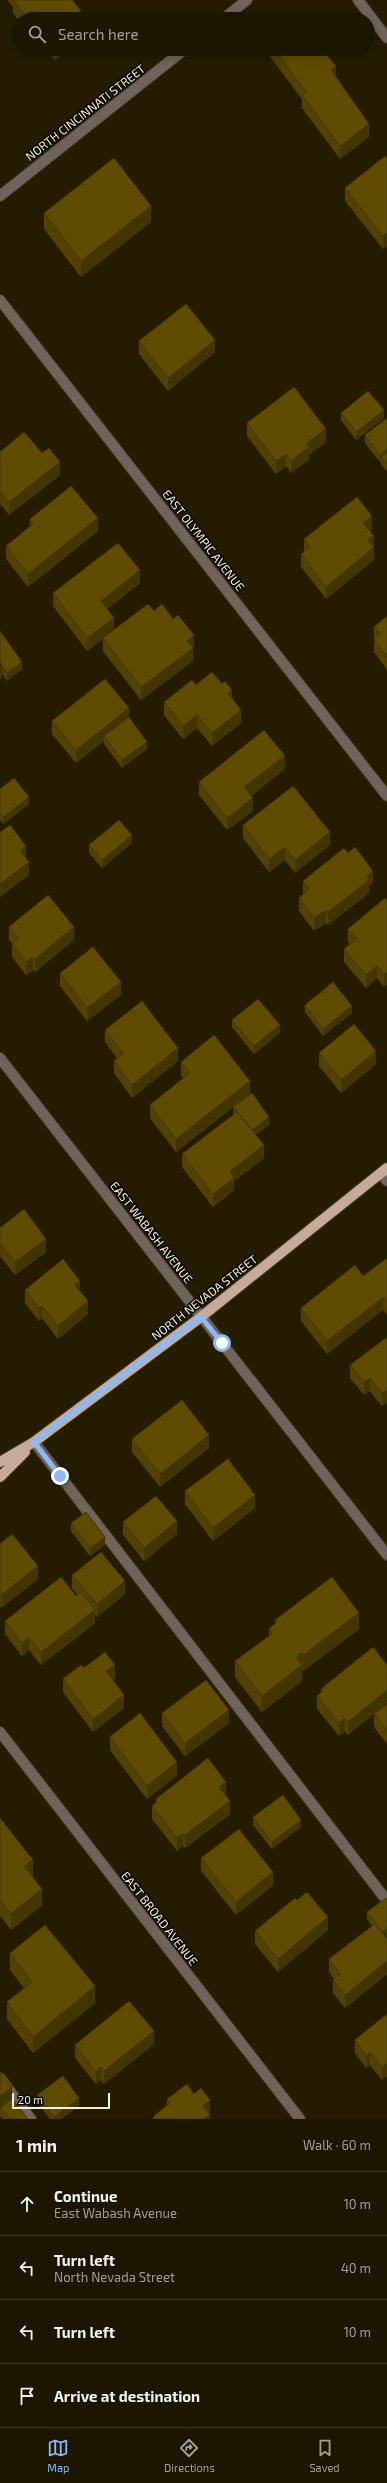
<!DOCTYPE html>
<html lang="en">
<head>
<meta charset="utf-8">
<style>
  body { margin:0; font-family:"Exo 2",sans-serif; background:#251e0a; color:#f1f3f6 }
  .scale { position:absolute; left:12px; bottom:10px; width:98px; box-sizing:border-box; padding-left:4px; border:2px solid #f5efde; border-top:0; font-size:11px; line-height:14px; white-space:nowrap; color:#f5efde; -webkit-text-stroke:3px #0a0701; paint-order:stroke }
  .stop { position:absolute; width:12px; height:12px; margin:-9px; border:3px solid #8bbafc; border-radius:50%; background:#fff }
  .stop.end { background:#8bbafc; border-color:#fff; box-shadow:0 1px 4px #0008 }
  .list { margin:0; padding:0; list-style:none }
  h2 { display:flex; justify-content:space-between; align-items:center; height:52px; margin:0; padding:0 16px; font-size:17px }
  h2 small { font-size:13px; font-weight:400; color:#a09f99 }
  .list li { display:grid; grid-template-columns:26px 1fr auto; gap:12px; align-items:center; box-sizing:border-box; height:64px; padding:0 16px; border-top:1px solid #3a3422 }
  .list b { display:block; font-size:15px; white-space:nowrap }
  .list p { margin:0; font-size:13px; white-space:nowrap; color:#a09f99 }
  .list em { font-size:13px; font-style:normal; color:#a09f99 }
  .icon { flex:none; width:22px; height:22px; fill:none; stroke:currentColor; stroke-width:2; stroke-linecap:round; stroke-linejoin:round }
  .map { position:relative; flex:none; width:387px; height:2119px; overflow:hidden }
  .search { position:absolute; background:#1c1500; box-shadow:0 2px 10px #0003; left:12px; right:12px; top:12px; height:44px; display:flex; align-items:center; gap:10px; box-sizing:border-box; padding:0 14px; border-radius:22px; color:#a09f99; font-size:15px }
  .sheet { height:308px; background:#1c1500 }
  nav { display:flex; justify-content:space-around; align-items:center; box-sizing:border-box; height:56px; border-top:1px solid #3a3422; background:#1c1500; font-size:11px; color:#a09f99 }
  nav a { display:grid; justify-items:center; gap:2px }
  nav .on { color:#8bbafc }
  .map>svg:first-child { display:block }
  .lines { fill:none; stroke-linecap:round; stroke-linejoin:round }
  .lane-casing { stroke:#423a1f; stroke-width:12 }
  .street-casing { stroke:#423a1f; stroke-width:12 }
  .primary-casing { stroke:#423a1f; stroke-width:12 }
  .lane { stroke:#70635b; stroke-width:10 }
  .street { stroke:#70635b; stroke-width:10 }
  .primary { stroke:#c6ab9a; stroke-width:10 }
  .wall { fill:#534100 }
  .shaded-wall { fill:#433500 }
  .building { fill:#604c00; stroke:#433500 }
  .route { stroke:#8bbafc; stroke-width:5 }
  .labels { text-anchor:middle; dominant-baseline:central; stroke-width:3; stroke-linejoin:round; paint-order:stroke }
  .street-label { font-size:12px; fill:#f5efde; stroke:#0a0701 }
</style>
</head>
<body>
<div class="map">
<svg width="387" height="2119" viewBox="0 0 387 2119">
  <rect width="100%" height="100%" fill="#251c00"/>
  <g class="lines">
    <defs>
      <path id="lane" d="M381,1173l6,8
        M34,1442l353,459
        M0,2078l31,41"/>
      <path id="street" d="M358,0l29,38
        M223,19l24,-19
        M0,196l185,-147
        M0,300l387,496
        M0,1058l387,497
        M0,1732l300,387"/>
      <path id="primary" d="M0,1462l34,-20 167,-125 186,-149
        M0,1477l25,-25"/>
    </defs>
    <!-- lane casing -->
    <use href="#lane" class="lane-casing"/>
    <!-- street casing -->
    <use href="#street" class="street-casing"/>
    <!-- primary casing -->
    <use href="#primary" class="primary-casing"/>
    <!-- lane -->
    <use href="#lane" class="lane"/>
    <!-- street -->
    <use href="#street" class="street"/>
    <!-- primary -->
    <use href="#primary" class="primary"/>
  </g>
  <!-- wall -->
  <path class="wall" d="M8,0h64l10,19h-63v2l-6,-8v-6l-5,-6z
    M42,49h27l-14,11 -7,-8 -2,1z
    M269,49h53l14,28 33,60 -29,22 -38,-51v-9l-33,-44z
    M387,159l-4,90 -38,-48v-13z
    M44,213l107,9 -70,55 -37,-48z
    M139,341l76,11 -47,39 -29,-37z
    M341,413l43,5 -28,22 -15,-20z
    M387,418v54l-6,-8v-3l-1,1 -15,-19v-8z
    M247,423l79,19 -17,13v5l-18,13 -5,-7 -10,8 -29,-38z
    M0,452l42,1 18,22 -51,40 -9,-11z
    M30,519l68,12 -70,56 -22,-28v-13l24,-19z
    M372,529l-2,2 4,16v13l-48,39 -25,-32v-13l3,-2v-13z
    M140,583l-33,26 7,20 40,-18 40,37 -1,1v12l-52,39 -38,-49v-12l-16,12 -34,-45v-13z
    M387,616v54l-13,-18v-25z
    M0,631l22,38 -15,12 -5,-8v5z
    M196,685l36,13 9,25 -29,23 -15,-18 -14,11 -19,-24v-13z
    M129,718l18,31 -25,19 -18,-24v-3l-28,22 -24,-29v-13z
    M285,769l-34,27 2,15 -26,19 -28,-35v-13z
    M0,789l29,15 -26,20 -3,-4z
    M243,825l87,20 -35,28 -10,-13 -16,12 -26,-34z
    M132,843l-30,25 -13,-15v-8z
    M303,881l70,2 -4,3v7l-41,32 -2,-2 -12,8 -15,-20v-13l4,-4z
    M385,898l-1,89 -7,-9 -11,10 -22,-26v-13l6,-5 -2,-2v-13z
    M9,927l65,13 -39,32 -2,-2 -7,5 -14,-18v-13h1l-4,-4z
    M60,973l61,22 -34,26 -27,-35z
    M305,1005l47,8 -29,23 -18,-24z
    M232,1020l48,13 -26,21 -22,-27z
    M105,1030l73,31 -46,37 -18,-25v-12l3,-3 -12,-16z
    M319,1053l57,11 -35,29 -22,-27z
    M181,1062l69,32 -15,11 34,20 -14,10 9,23 -30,23v9l-21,17 -31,-40v-13l51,-39v-8l-57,45 -26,-34v-13l33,-27 -2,-3z
    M0,1228l46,24 -31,23 -15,-19z
    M387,1258v57l-4,-5 -56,44 -26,-33v-13l62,-32z
    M25,1290l55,1 8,23 -30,25 -16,-21 -3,3 -14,-18z
    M386,1338l-4,68 -12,-15 -6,4 -14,-17v-13z
    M132,1439l77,9 -49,39 -28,-35z
    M185,1491l70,17 -42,33 -28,-37z
    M123,1522l54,12 -33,27 -21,-26z
    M71,1523l34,22 -15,11 -19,-25z
    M0,1544l38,35 -37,29 -1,-2z
    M72,1575l53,19 -28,23 -2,-2v8l-54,42 -12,-15 -7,6 -17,-22v-13l71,-25 2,-1 -6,-7z
    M275,1620l84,9 -56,42 -1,-2v12l-40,31 -27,-35v-16l34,-25v-7l6,-5z
    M387,1665v38l-39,32 -3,-4 -6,5 -22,-27v-13l4,-4v-3z
    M84,1668l31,10 -3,1 12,29 -31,24 -30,-40v-13z
    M387,1704v40l-13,-17v-13z
    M162,1713l67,10 -44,33 -23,-30z
    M110,1737l67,38 -30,24 -37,-49z
    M225,1795l5,19 -45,34 -2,-2 -6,5 -25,-32v-13l4,-3v-4l70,-4z
    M253,1817l48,10 -29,22 -19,-24z
    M0,1818l33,58 9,29 -31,25 -11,-14z
    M201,1858l72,27 -37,30 -35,-44z
    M297,1900l31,30 -50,42 -23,-28v-13z
    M387,1900v36l-2,1 2,2v35l-42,34 -12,-15v-13l1,-1 -5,-7v-13l43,-33 -5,-7v-7z
    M10,1953l85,50 -62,50 -26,-34v-17l17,-14 -14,-18z
    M387,2014l-5,66 -12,-15 -4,3 -11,-15v-13z
    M154,2044l-50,40 -3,-4 -5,4 -21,-26v-13z
    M0,2072l12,27 16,20h-25l-3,-3z
    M37,2095l42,11 -18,13h-11l-13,-17z
    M167,2099l43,14 -1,1 1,5h-57v-2l14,-12z"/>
  <!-- shaded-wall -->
  <path class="shaded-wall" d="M46,49h2v3l-2,1z
    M55,49h14l-14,11z
    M336,66v13l-5,-9z
    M369,124v13l-29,22v-13z
    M151,206v16l-70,55v-16z
    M387,233v13l-4,3v-13z
    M215,340v12l-47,39v-13z
    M384,410v8l-28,22v-8z
    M326,429v13l-17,13v5l-18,13v-12l16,-18z
    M387,449v8h-6v4l-1,1v-7z
    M286,454v12l-10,8v-13z
    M60,462v13l-51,40v-13z
    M372,516v13l-9,7v-13z
    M98,518v13l-70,56v-13z
    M374,536v24l-48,39v-12l42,-47z
    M140,570v13l-39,31v-13z
    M114,618v13l-27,20v-13z
    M194,635v13l-1,1v12l-52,39v-13l46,-46z
    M22,662v7l-15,12v-8z
    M2,665v13l-2,1v-13z
    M232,690v13l-4,-10z
    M129,708v13l-25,15v5l-28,22v-13z
    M241,710v13l-29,23v-13z
    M197,715v13l-14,11v-13z
    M147,742v7l-25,19v-8z
    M285,756v13l-41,31v-13z
    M29,797v7l-26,20v-7z
    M253,798v13l-26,19v-12z
    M330,832v13l-35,28v-13z
    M132,835v8l-30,25v-8z
    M26,846v13l-6,-8z
    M285,847v13l-16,12v-13z
    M29,862v13l-29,22v-13z
    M373,871v12l-4,3v7l-41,32v-13l39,-36z
    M326,910v13l-12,8v-13z
    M74,927v13l-39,32v-13z
    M33,957v13l-7,5v-13z
    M377,966v12l-11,10v-13z
    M387,971v13l-3,3v-13z
    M121,982v13l-34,26v-13z
    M352,1006v7l-29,23v-7z
    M280,1025v8l-26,21v-8z
    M178,1048v13l-46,37v-13z
    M376,1051v13l-35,29v-13z
    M250,1081v13l-74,58v-13z
    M269,1117v8l-18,13v-7z
    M264,1145v13l-30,23v9l-21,17v-13l17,-23z
    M46,1239v13l-31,23v-13z
    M80,1281v13l-5,-9z
    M383,1297v13l-56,44v-13z
    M88,1301v13l-30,25v-13z
    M42,1306v12l-3,3v-13z
    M370,1378v13l-6,4v-13z
    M387,1390v13l-5,3v-13z
    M209,1435v13l-49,39v-13z
    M255,1495v13l-42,33v-13z
    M177,1521v13l-33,27v-13z
    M105,1537v8l-15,11v-8z
    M38,1566v13l-37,29v-13z
    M125,1581v13l-28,23v-13z
    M95,1610v13l-54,42v-13z
    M359,1613v16l-56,42v-16z
    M29,1637v13l-7,6v-13z
    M302,1653v28l-40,31v-16l34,-38z
    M115,1665v13l-9,6v-13z
    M387,1690v13l-39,32v-13z
    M124,1695v13l-31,24v-13z
    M229,1710v13l-44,33v-13z
    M345,1718v13l-6,5v-13z
    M177,1762v13l-30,24v-13z
    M226,1782v13l-7,5v-13z
    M230,1801v13l-45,34v-13z
    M301,1820v7l-29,22v-7z
    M183,1833v13l-6,5v-13z
    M33,1860v16l-9,7v-17z
    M273,1872v13l-37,30v-13z
    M42,1889v16l-31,25v-16z
    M328,1917v13l-50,42v-13z
    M387,1928v8l-5,3v-7z
    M387,1961v13l-42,34v-13z
    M95,1986v17l-62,50v-16z
    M154,2031v13l-50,40v-13z
    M370,2052v13l-4,3v-13z
    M387,2063v13l-5,4v-13z
    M101,2067v13l-5,4v-12z
    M12,2087v13l-12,8v-12z
    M79,2098v8l-18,13h-7v-2z
    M210,2100v13l-7,6v-13z
    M210,2115v4h-6z"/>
  <!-- building -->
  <path class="building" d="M13,0h59l9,11 -3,2 4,6h-54z
    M274,49h48l14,17 -5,4 38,54 -29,22 -38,-51 4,-3z
    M385,156l2,3v74l-4,3 -38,-48z
    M114,158l37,48 -70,55 -37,-48z
    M186,304l29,36 -47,38 -29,-37z
    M294,387l32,42 -19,14 2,4 -18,14 -5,-7 -10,7 -29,-38z
    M368,391l16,19 -28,22 -15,-19z
    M387,418v31l-7,6 -15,-20z
    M24,432l18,21 7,-5 11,14 -51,40 -9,-11v-39z
    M387,452v12l-6,-7z
    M71,486l27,32 -70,56 -22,-28 27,-22 -3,-5z
    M357,497l15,19 -9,7 11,13 -6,4 6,7 -48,40 -25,-33 9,-7 -6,-8z
    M118,543l22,27 -39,31 13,17 -27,20 -34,-45z
    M148,604l6,7 8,-7 11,15 5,-4 16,20 -7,6 6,7 -52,39 -38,-49z
    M387,616v41l-13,-18 6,-5 -6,-7z
    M0,631l22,31 -15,11 -7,-10z
    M212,672l10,12 3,-3 7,9 -4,3 13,17 -29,23 -15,-18 -14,11 -19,-24 28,-22 4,5z
    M105,679l24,29 -53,42 -24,-29z
    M129,717l18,25 -25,18 -18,-24z
    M264,730l21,26 -41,31 9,11 -26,20 -28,-36z
    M14,778l15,19 -26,20 -3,-4v-24z
    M293,786l37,46 -35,28 -10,-13 -16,12 -26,-34z
    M119,820l13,15 -30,25 -13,-15z
    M10,825l16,21 -6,5 9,11 -29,22v-52z
    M355,847l18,24 -6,5 2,4 -41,32 -2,-2 -12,8 -15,-20 10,-9 -6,-8 41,-33 4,5z
    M48,895l26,32 -39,32 -2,-2 -7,5 -14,-18 7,-5 -10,-12z
    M385,898l2,3v70l-3,3 -7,-8 -11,9 -22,-26 13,-10 -9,-10z
    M93,947l28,35 -34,26 -27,-35z
    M333,982l19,24 -29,23 -18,-24z
    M258,999l22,26 -26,21 -22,-26z
    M142,1001l36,47 -46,37 -18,-24 9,-8 -18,-23z
    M354,1024l22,27 -35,29 -22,-27z
    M214,1035l36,46 -74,58 -26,-34 40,-32 -9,-11z
    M252,1093l17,24 -17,13 -19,-23z
    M237,1112l27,33 -34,26 4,7 -21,16 -31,-40z
    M24,1209l22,30 -31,23 -15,-19v-15z
    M387,1258v44l-4,-5 -56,44 -26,-33 54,-43 8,11z
    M63,1259l17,22 -5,4 13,16 -30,25 -16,-20 -3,2 -14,-18z
    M386,1338h1v52l-5,3 -12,-15 -6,4 -14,-17z
    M182,1400l27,35 -49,39 -28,-35z
    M228,1459l27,36 -42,33 -28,-37z
    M156,1496l21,25 -33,27 -21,-26z
    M86,1512l19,25 -15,11 -19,-25z
    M12,1534l26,32 -37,29 -1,-2v-49z
    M101,1552l24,29 -28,23 -25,-29z
    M61,1577l15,19 5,-4 14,18 -54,42 -12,-15 -7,6 -17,-22z
    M332,1577l27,36 -56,42 -1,-2 -6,5 6,7 -40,31 -27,-35 37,-27 -3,-5 8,-7 -2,-2z
    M373,1647l14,18v25l-39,32 -3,-4 -6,5 -22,-27 6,-5 -2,-2z
    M105,1652l10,13 -9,6 18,24 -31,24 -30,-40 18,-14 3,3z
    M206,1680l23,30 -44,33 -23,-30z
    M387,1704v27l-13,-17z
    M140,1713l37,49 -30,24 -37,-49z
    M208,1758l18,24 -7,5 11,14 -45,34 -2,-2 -6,5 -25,-32 5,-4 -1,-3z
    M283,1795l18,25 -29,22 -19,-25z
    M0,1818l33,42 -9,6 18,23 -31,25 -11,-14z
    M239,1829l34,43 -37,30 -35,-44z
    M307,1892l21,25 -50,42 -23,-28 40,-33 2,2z
    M386,1898l1,2v28l-5,4 -15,-20z
    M375,1924l12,15v22l-42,34 -12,-15 7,-6 -11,-15z
    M45,1925l50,61 -62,51 -26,-35 25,-20 -22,-29z
    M129,2001l25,30 -50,40 -3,-4 -5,5 -21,-27z
    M387,2014v49l-5,4 -12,-15 -4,3 -11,-15z
    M0,2072l12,15 -12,9z
    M63,2076l16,22 -25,19 -17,-22z
    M187,2084l7,10 7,-6 9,12 -7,6 7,9 -6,4h-49l-2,-2 17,-14 -3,-4z
    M12,2099l16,20h-18l-10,-11z"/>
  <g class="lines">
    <!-- route -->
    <path class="route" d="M60,1476l-26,-34 167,-125 21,26"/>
  </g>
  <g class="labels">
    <!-- street labels -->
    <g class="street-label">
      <text transform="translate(85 112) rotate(-38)">NORTH CINCINNATI STREET</text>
      <text transform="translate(204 540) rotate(52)">EAST OLYMPIC AVENUE</text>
      <text transform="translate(152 1232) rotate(52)">EAST WABASH AVENUE</text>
      <text transform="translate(204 1297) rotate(-38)">NORTH NEVADA STREET</text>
      <text transform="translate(160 1918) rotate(52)">EAST BROAD AVENUE</text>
    </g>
  </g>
</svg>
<div class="scale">20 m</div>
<div class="stop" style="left:222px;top:1343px"></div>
<div class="stop end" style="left:60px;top:1476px"></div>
<div class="search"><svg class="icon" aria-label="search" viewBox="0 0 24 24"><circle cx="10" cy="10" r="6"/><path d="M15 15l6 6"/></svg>Search here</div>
</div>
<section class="sheet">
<h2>1 min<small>Walk · 60 m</small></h2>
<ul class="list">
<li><svg class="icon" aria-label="ahead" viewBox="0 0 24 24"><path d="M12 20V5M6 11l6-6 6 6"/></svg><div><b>Continue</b><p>East Wabash Avenue</p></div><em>10 m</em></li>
<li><svg class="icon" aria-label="left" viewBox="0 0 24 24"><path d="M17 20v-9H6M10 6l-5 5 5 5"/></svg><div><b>Turn left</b><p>North Nevada Street</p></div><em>40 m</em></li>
<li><svg class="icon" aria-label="left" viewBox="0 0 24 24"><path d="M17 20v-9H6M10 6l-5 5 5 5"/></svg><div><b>Turn left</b></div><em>10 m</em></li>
<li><svg class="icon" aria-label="arrive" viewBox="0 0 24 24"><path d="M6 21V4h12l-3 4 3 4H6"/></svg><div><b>Arrive at destination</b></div></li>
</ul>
</section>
<nav>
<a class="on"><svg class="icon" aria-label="map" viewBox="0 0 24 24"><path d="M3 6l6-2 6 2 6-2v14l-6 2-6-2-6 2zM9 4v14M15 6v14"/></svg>Map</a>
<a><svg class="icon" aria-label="directions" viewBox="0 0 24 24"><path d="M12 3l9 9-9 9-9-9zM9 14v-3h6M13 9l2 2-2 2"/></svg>Directions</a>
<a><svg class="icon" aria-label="saved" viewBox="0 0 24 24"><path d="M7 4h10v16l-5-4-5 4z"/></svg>Saved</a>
</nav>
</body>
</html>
